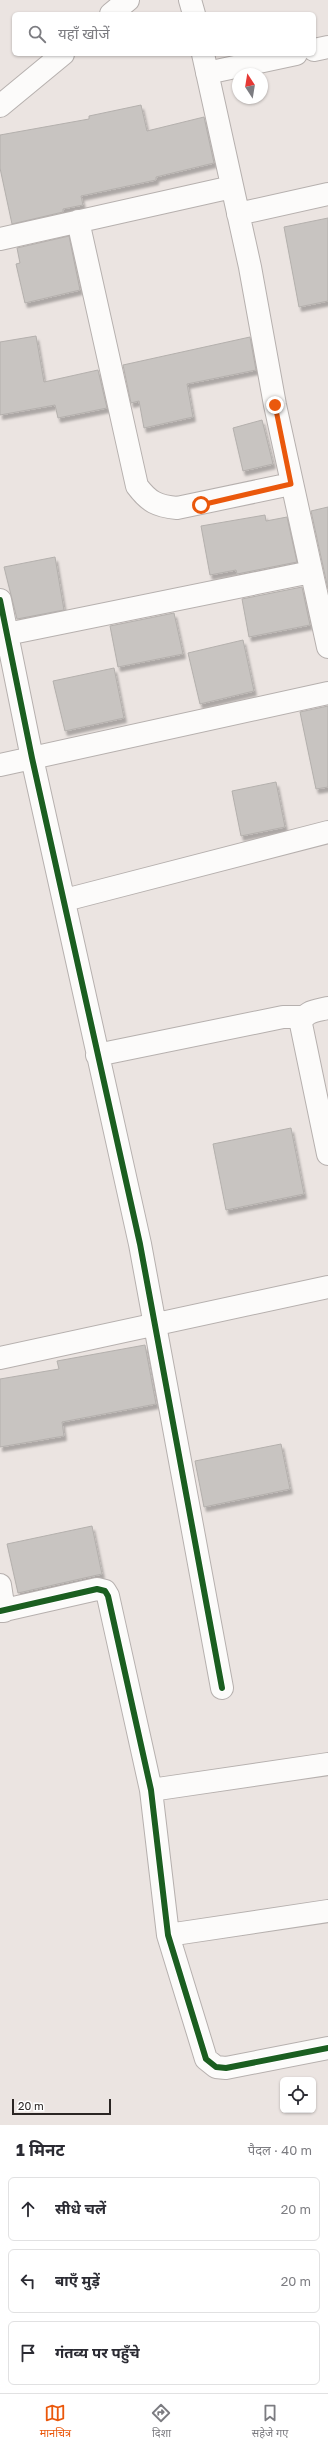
<!DOCTYPE html>
<html lang="hi">
<head>
<meta charset="utf-8">
<style>
  body { margin:0; font-family:"Golos Text","Noto Sans Devanagari",sans-serif; background:#f2f2f3; color:#2b2b33 }
  .controls { position:absolute; right:12px; bottom:12px; display:grid; overflow:hidden; border-radius:6px; box-shadow:0 1px 3px #0004 }
  .controls button { width:36px; height:36px; display:grid; place-items:center; padding:0; border:0; border-bottom:1px solid #e1e1e2; background:#fff; color:#2b2b33; font:20px sans-serif }
  .compass { position:absolute; left:232px; top:68px; width:36px; height:36px; border-radius:50%; background:#fff; box-shadow:0 1px 3px #0004; rotate:348deg }
  .scale { position:absolute; left:12px; bottom:10px; width:99px; box-sizing:border-box; padding-left:4px; border:2px solid #2a2523; border-top:0; font-size:11px; line-height:14px; white-space:nowrap; color:#2a2523; -webkit-text-stroke:3px #fff; paint-order:stroke }
  .stop { position:absolute; width:12px; height:12px; margin:-9px; border:3px solid #ea580c; border-radius:50%; background:#fff }
  .stop.end { background:#ea580c; border-color:#fff; box-shadow:0 1px 4px #0008 }
  .list { margin:0; padding:0; list-style:none }
  h2 { display:flex; justify-content:space-between; align-items:center; height:52px; margin:0; padding:0 16px; font-size:17px }
  h2 small { font-size:13px; font-weight:400; color:#7c7c81 }
  .list li { display:grid; grid-template-columns:26px 1fr auto; gap:12px; align-items:center; box-sizing:border-box; height:64px; margin:0 8px 8px; padding:0 8px; border:1px solid #e1e1e2; border-radius:6px }
  .list b { display:block; font-size:15px; white-space:nowrap }
  .list em { font-size:13px; font-style:normal; color:#7c7c81 }
  .icon { flex:none; width:22px; height:22px; fill:none; stroke:currentColor; stroke-width:2; stroke-linecap:round; stroke-linejoin:round }
  .map { position:relative; flex:none; width:328px; height:2125px; overflow:hidden }
  .search { position:absolute; background:#fff; box-shadow:0 1px 3px #0004; left:12px; right:12px; top:12px; height:44px; display:flex; align-items:center; gap:10px; box-sizing:border-box; padding:0 14px; border-radius:6px; color:#7c7c81; font-size:15px }
  .sheet { height:268px; background:#fff }
  nav { display:flex; justify-content:space-around; align-items:center; box-sizing:border-box; height:56px; border-top:1px solid #e1e1e2; background:#fff; font-size:11px; color:#7c7c81 }
  nav a { display:grid; justify-items:center; gap:2px }
  nav .on { color:#ea580c }
  .map>svg:first-child { display:block }
  .building { fill:#c8c4c1; stroke:#b4b0ad; filter:url(#shadow) }
  .lines { fill:none; stroke-linecap:round; stroke-linejoin:round }
  .minor-casing { stroke:#b6b0ae; stroke-width:24 }
  .minor { stroke:#fcfbfa; stroke-width:22 }
  .cycleway-casing { stroke:#fff; stroke-width:8 }
  .cycleway { stroke:#1b5e20; stroke-width:6 }
  .route { stroke:#ea580c; stroke-width:5 }
</style>
</head>
<body>
<div class="map">
<svg width="328" height="2125" viewBox="0 0 328 2125">
  <defs>
    <filter id="shadow"><feDropShadow dx="2.5" dy="4.5" stdDeviation="1" flood-color="#0004"/></filter>
  </defs>
  <rect width="100%" height="100%" fill="#ebe4e1"/>
  <!-- building -->
  <path class="building" d="M141,105l6,26 57,-14 10,46 -58,14v3l-75,16 2,9 -20,4v3l-51,12 -12,-56v-33l89,-16v-3z
    M328,218v83l-29,6 -15,-80z
    M69,236l11,54 -55,13 -9,-39 4,-1 -3,-15z
    M36,336l8,46 54,-12 9,38 -49,10 -3,-13 -55,10v-73z
    M250,337l6,33 -69,14 6,33 -49,11 -5,-27 -8,2 -8,-38z
    M262,420l11,44 -30,7 -10,-43z
    M328,507v82l-17,-78z
    M265,515l1,6 21,-4 10,45 -60,12 -1,-4 -26,5 -9,-49z
    M55,557l9,53 -47,9 -13,-52z
    M302,587l8,38 -61,12 -7,-38z
    M174,613l9,41 -65,13 -8,-41z
    M243,640l11,51 -54,13 -12,-51z
    M114,668l10,50 -59,13 -12,-50z
    M328,706v81l-12,2 -16,-77z
    M276,782l9,45 -44,9 -9,-45z
    M291,1128l13,66 -78,16 -13,-66z
    M145,1345l11,59 -94,18 2,14 -64,11v-68l59,-10 -2,-8z
    M281,1444l9,45 -86,18 -9,-46z
    M92,1526l10,48 -84,19 -11,-49z"/>
  <g class="lines">
    <defs>
      <path id="minor" d="M190,0l4,14
        M111,14l17,-14
        M314,50l14,-3
        M203,54l47,213 25,138 53,242
        M207,73l89,-19
        M0,106l63,-52
        M238,214l90,-20
        M78,221l59,265c12,16 20,20 40,22l114,-24
        M0,239l232,-52
        M0,600l32,158 108,486 82,444
        M7,634l304,-62
        M0,765l328,-72
        M65,900l263,-68
        M328,1008c-12,3 -24,3 -27,16l27,130
        M97,1055l186,-38h19
        M0,1358l328,-71
        M0,1585l4,26
        M0,1611l97,-22 8,2 3,5 43,194 17,145 38,124 10,8 10,1 102,-20
        M151,1790l177,-26
        M168,1935l160,-24"/>
    </defs>
    <!-- minor casing -->
    <use href="#minor" class="minor-casing"/>
    <!-- minor -->
    <use href="#minor" class="minor"/>
    <defs>
      <path id="cycleway" d="M0,600l32,158 108,486 82,444
        M0,1611l97,-22 8,2 3,5 43,194 17,145 38,124 10,8 10,1 102,-20"/>
    </defs>
    <!-- cycleway casing -->
    <use href="#cycleway" class="cycleway-casing"/>
    <!-- cycleway -->
    <use href="#cycleway" class="cycleway"/>
  </g>
  <g class="lines">
    <!-- route -->
    <path class="route" d="M201,505l90,-21 -16,-79"/>
  </g>
</svg>
<div class="controls">
<button><svg class="icon" aria-label="locate" viewBox="0 0 24 24"><circle cx="12" cy="12" r="6"/><path d="M12 2v4M12 18v4M2 12h4M18 12h4"/></svg></button>
</div>
<svg class="compass" viewBox="-18 -18 36 36"><path d="M0-13l5 13h-10z" fill="#e53935"/><path d="M0 13l5-13h-10z" fill="#7c7c81"/></svg>
<div class="scale">20 m</div>
<div class="stop" style="left:201px;top:505px"></div>
<div class="stop end" style="left:275px;top:405px"></div>
<div class="search"><svg class="icon" aria-label="search" viewBox="0 0 24 24"><circle cx="10" cy="10" r="6"/><path d="M15 15l6 6"/></svg>यहाँ खोजें</div>
</div>
<section class="sheet">
<h2>1 मिनट<small>पैदल · 40 m</small></h2>
<ul class="list">
<li><svg class="icon" aria-label="ahead" viewBox="0 0 24 24"><path d="M12 20V5M6 11l6-6 6 6"/></svg><div><b>सीधे चलें</b></div><em>20 m</em></li>
<li><svg class="icon" aria-label="left" viewBox="0 0 24 24"><path d="M17 20v-9H6M10 6l-5 5 5 5"/></svg><div><b>बाएँ मुड़ें</b></div><em>20 m</em></li>
<li><svg class="icon" aria-label="arrive" viewBox="0 0 24 24"><path d="M6 21V4h12l-3 4 3 4H6"/></svg><div><b>गंतव्य पर पहुँचे</b></div></li>
</ul>
</section>
<nav>
<a class="on"><svg class="icon" aria-label="map" viewBox="0 0 24 24"><path d="M3 6l6-2 6 2 6-2v14l-6 2-6-2-6 2zM9 4v14M15 6v14"/></svg>मानचित्र</a>
<a><svg class="icon" aria-label="directions" viewBox="0 0 24 24"><path d="M12 3l9 9-9 9-9-9zM9 14v-3h6M13 9l2 2-2 2"/></svg>दिशा</a>
<a><svg class="icon" aria-label="saved" viewBox="0 0 24 24"><path d="M7 4h10v16l-5-4-5 4z"/></svg>सहेजे गए</a>
</nav>
</body>
</html>
